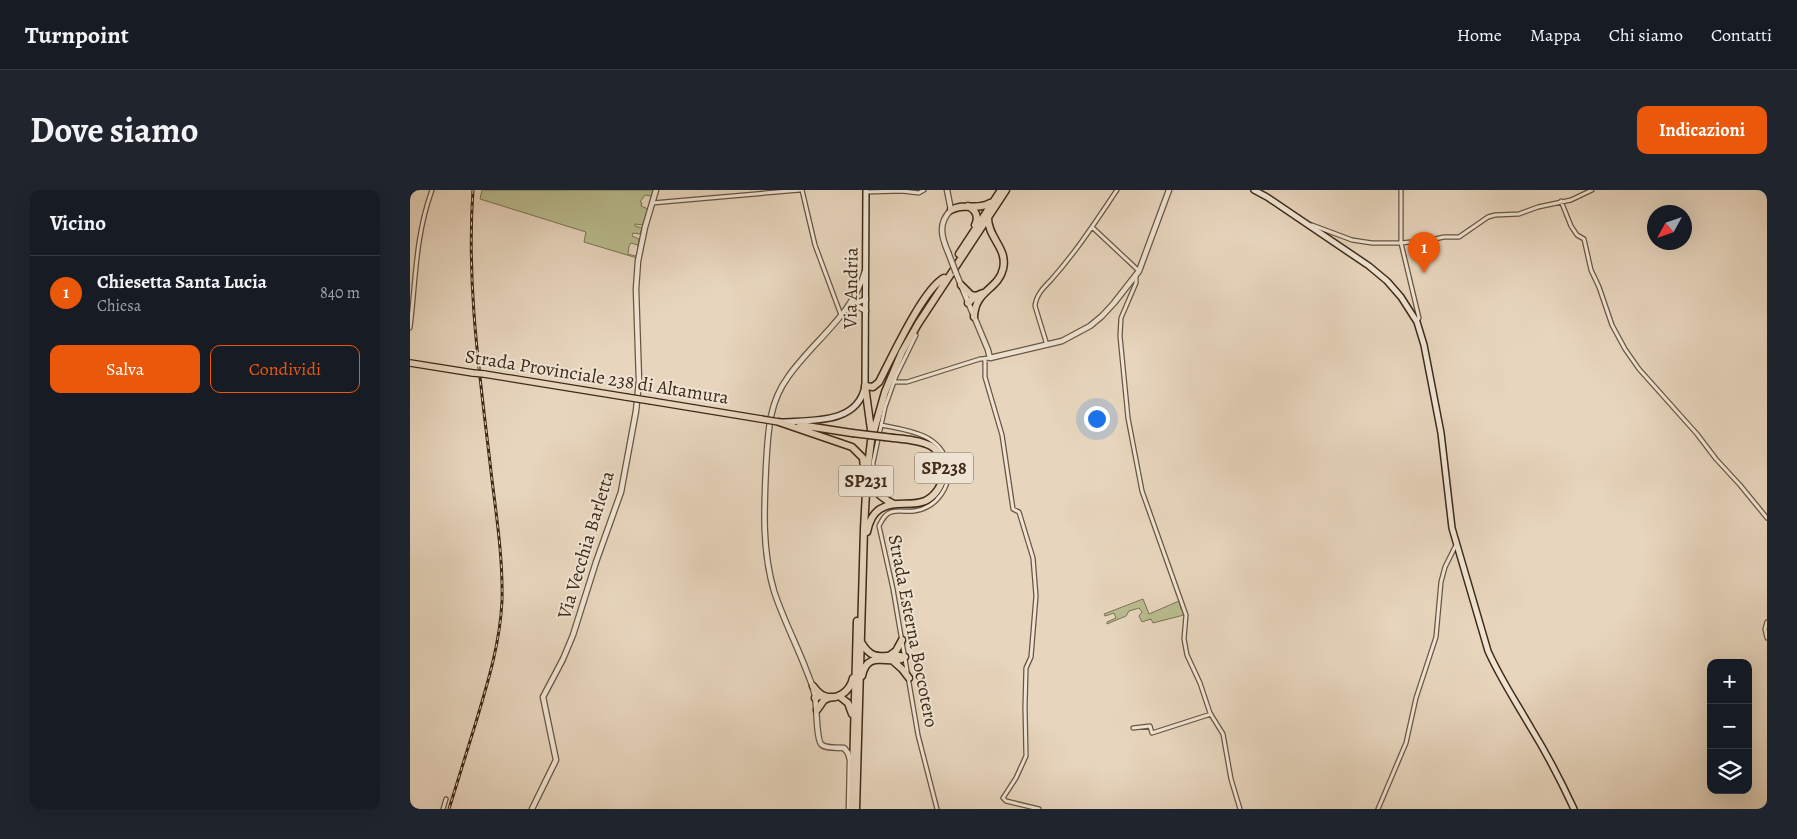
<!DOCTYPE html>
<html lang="it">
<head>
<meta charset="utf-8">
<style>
  body { margin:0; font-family:Alegreya,serif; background:#20242c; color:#f1f3f6 }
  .controls { position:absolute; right:15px; bottom:15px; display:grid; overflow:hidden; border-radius:10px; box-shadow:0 5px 20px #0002 }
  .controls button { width:45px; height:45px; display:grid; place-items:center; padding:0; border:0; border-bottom:1px solid #363941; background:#171b24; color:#f1f3f6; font:25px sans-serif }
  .compass { position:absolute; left:1237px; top:15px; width:45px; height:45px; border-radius:50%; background:#171b24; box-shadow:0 5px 20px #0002; rotate:230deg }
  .you { position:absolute; left:686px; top:228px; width:18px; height:18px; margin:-12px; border:4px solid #fff; border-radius:50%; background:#1a73e8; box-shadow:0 0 0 8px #1a73e833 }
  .badge { display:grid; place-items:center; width:32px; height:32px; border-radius:50%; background:#ea580c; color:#fff; font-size:16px; font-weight:700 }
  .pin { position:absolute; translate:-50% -41px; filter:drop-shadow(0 1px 2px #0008) }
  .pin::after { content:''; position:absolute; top:26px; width:18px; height:15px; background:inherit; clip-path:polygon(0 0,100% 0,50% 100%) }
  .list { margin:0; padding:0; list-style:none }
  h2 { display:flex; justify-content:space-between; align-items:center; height:65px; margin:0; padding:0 20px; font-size:21px }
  h2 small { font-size:16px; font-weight:400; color:#9ea1a6 }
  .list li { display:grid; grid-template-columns:32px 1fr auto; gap:15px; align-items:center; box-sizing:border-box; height:75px; padding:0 20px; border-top:1px solid #363941 }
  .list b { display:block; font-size:19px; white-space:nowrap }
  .list p { margin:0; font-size:16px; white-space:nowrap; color:#9ea1a6 }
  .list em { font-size:16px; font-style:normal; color:#9ea1a6 }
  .actions { display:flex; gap:10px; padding:15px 20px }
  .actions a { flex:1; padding:11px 0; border:1px solid #ea580c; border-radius:10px; text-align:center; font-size:18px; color:#ea580c }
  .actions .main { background:#ea580c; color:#fff }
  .icon { flex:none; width:28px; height:28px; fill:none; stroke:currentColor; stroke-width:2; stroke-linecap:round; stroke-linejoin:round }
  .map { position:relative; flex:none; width:1357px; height:619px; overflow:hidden; border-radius:10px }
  header { display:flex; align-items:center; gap:30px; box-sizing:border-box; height:70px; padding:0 25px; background:#171b24; border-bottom:1px solid #363941 }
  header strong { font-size:24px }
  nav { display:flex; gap:28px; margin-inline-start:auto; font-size:18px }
  .intro { display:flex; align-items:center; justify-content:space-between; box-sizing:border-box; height:120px; padding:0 30px }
  h1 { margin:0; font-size:35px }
  .button { padding:12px 22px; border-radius:10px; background:#ea580c; color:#fff; font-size:18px; font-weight:700 }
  main { display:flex; gap:30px; padding:0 30px }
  aside { flex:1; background:#171b24; border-radius:10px; box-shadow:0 5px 20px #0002 }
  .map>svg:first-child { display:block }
  .green { fill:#b9bc8f; stroke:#7c7354 }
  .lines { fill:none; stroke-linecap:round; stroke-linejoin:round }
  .minor-casing { stroke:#695541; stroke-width:5.5 }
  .tertiary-casing { stroke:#695541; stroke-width:7 }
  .secondary-casing { stroke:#3f2a18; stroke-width:8 }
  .primary-casing { stroke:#3f2a18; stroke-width:8 }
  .trunk-casing { stroke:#3f2a18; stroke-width:9 }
  .minor { stroke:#efe4d4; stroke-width:3 }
  .tertiary { stroke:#efe4d4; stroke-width:4.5 }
  .secondary { stroke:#efe4d4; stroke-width:5 }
  .primary { stroke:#e7d5bd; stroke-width:5.5 }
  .trunk { stroke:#e7d5bd; stroke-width:6 }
  .rail-casing { stroke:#3f2a18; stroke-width:3 }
  .rail { stroke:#efe4d4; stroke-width:1; stroke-dasharray:4; stroke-linecap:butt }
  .tertiary-bridge-casing { stroke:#695541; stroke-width:7; stroke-linecap:butt }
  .primary-bridge-casing { stroke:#3f2a18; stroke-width:8; stroke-linecap:butt }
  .trunk-bridge-casing { stroke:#3f2a18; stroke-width:9; stroke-linecap:butt }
  .tertiary-bridge { stroke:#efe4d4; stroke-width:4.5 }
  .primary-bridge { stroke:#e7d5bd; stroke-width:5.5 }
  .trunk-bridge { stroke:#e7d5bd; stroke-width:6 }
  .labels { text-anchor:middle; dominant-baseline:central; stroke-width:4; stroke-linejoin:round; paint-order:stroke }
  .shield { fill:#efe4d4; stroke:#746250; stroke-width:1 }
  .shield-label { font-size:18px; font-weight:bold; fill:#3f2a18 }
  .street-label { font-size:19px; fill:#3f2a18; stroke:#efe4d4 }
</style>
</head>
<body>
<header>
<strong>Turnpoint</strong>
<nav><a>Home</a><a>Mappa</a><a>Chi siamo</a><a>Contatti</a></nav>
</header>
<div class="intro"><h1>Dove siamo</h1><a class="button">Indicazioni</a></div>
<main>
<aside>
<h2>Vicino<small></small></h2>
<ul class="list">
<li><span class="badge">1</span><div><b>Chiesetta Santa Lucia</b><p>Chiesa</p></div><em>840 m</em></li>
</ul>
<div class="actions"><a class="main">Salva</a><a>Condividi</a></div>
</aside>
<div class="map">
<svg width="1357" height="619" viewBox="0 0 1357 619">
  <rect width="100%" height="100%" fill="#e7d5bd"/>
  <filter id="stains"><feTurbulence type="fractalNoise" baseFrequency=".004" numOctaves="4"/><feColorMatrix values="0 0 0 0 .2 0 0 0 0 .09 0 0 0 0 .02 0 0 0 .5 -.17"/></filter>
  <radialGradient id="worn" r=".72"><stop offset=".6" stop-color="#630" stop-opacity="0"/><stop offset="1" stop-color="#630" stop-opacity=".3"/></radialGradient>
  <!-- green -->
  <path class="green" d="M72,0h172l-3,6 -6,-1 -5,7 2,1 -1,3 7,3 -5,16 -8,-1v2l7,2 -2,6 -7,-1 -1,3 7,3 -1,8v-2l-7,-2 -2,3 -1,8 7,2 2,-1v3l-53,-16 2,-10 -106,-33z
    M733,409l6,15 30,-13 2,8 2,1 1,5 -31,8 -2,-4 -9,3 -3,-6 3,-4 -3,-4 -10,3 -3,5 -19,8v-2l9,-4 -2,-5 -9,3 -1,-2z"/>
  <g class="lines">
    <defs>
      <path id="minor" d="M392,0l13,55 26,70
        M991,0v53l18,75 -2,3
        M456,2l36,-1 17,2 5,-3
        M1151,11l10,25 6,9 7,4 7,31 8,17 13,38 13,24 14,20 58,65 19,25 24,26 27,33
        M242,13l148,-13
        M900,35h2l40,15 20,3h29l29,-3 14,-3h15l29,-20 7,-2 24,-1 19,-7 33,-7 21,-10
        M682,37l47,44
        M726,85v8l-15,35 -1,18 8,82 14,73 44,124 -2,24 3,16 13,28 10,30 13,21 8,45 9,30
        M0,138c6,-48 5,-91 22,-138
        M637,155l-12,-39c1,-11 9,-19 16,-26 25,-28 45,-59 66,-90
        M575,169v18l17,58 11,74 6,3 14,46 3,38 -5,61 -5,11 -1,39 1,49 -10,22 -13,20 3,3 33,8
        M484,192h13l73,-23 10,-1
        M471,235c24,5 59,8 66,38 6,22 -10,45 -33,48 -7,1 -15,-1 -23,1 -6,2 -9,8 -12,14l14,63 25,146 19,74
        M470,286h-6l-1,-13 12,-56 11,-31 20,-41
        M1357,432l-2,7 2,9
        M723,538l17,-2 2,7 59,-19
        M33,619l3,-10
        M968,619l28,-66 10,-45 20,-61 5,-55 4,-15 11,-22"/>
      <path id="tertiary" d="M537,0l4,20c-13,13 -10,26 -3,42
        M546,83l32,77 2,8 72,-17 28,-15 12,-10 12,-13 25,-32 30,-81
        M443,114l13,7
        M439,116l17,-7
        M122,619l24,-49 -13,-63 20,-38 10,-24 23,-73 25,-70 15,-81 3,-30 -3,-92 2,-28 7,-34 11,-37
        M439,619l1,-49 -2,-7 -4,-5c-7,-1 -16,1 -22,-3 -6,-4 -5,-39 -7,-48 -1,-9 -5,-17 -8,-25 -10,-27 -24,-53 -33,-81 -12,-41 -10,-81 -8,-124 2,-32 2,-63 22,-90 25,-36 65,-62 77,-106"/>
      <path id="secondary" d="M844,0l13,7 102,69 18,15 14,16 16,25 7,23 17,88 11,95 36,123c12,27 28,51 43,77 16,26 30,53 43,81
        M372,232c31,-2 76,2 83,-36l1,-196"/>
      <path id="primary" d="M0,173l63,10
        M74,184l142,23
        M241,211l110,18"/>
      <path id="trunk" d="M558,16c8,4 11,11 7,19
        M541,20c13,-8 27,1 39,-7
        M549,64l42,-64
        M551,95l10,10 5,1
        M558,113l8,-7 7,-3
        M564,127c1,-27 24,-27 29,-48 5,-21 -15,-31 -15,-51
        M369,232l73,25 11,11 1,11
        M390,235l52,8
        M461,240l-6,-44 8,1 6,-5c12,-23 44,-93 65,-104
        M459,284c1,15 12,24 25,30
        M457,342c2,-10 5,-18 13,-23 14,-9 31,-2 45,-8 21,-10 26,-42 6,-55 -13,-7 -32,-7 -46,-9
        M451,452c14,24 24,9 44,15
        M479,466l7,-5 6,-11
        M483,471l9,8 7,9
        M452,486c6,-29 29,-8 43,-19
        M403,496c2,3 6,7 9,9 14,7 28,-3 31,-17
        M429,506l9,7 4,11
        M405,508l7,-3
        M407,520l7,-10 7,-3
        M442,619l5,-188
        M446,619l8,-280 3,-55 4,-33 14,-49 17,-40 16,-28 88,-134"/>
    </defs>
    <!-- minor casing -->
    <use href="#minor" class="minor-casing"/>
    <!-- tertiary casing -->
    <use href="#tertiary" class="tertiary-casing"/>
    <!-- secondary casing -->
    <use href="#secondary" class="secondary-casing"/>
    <!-- primary casing -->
    <use href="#primary" class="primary-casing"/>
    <!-- trunk casing -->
    <use href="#trunk" class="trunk-casing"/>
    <!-- minor -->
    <use href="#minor" class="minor"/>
    <!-- tertiary -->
    <use href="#tertiary" class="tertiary"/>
    <!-- secondary -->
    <use href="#secondary" class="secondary"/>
    <!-- primary -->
    <use href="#primary" class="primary"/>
    <!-- trunk -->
    <use href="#trunk" class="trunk"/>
    <defs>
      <path id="rail" d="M39,619c9,-29 18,-58 27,-87 12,-40 24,-79 26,-121 1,-41 -5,-81 -10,-121 -11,-97 -26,-192 -19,-290"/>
    </defs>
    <!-- rail casing -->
    <use href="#rail" class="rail-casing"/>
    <!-- rail -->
    <use href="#rail" class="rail"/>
    <defs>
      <path id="tertiary-bridge" d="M538,62l8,21"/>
      <path id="primary-bridge" d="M63,183l11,1
        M216,207l25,4
        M351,229l18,3"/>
      <path id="trunk-bridge" d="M442,243l33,4"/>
    </defs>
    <!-- tertiary-bridge casing -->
    <use href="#tertiary-bridge" class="tertiary-bridge-casing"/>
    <!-- primary-bridge casing -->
    <use href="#primary-bridge" class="primary-bridge-casing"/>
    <!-- trunk-bridge casing -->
    <use href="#trunk-bridge" class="trunk-bridge-casing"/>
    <!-- tertiary-bridge -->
    <use href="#tertiary-bridge" class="tertiary-bridge"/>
    <!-- primary-bridge -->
    <use href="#primary-bridge" class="primary-bridge"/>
    <!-- trunk-bridge -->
    <use href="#trunk-bridge" class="trunk-bridge"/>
  </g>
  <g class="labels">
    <!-- shield labels -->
    <g class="shield">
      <rect x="505" y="262.5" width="58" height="31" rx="4"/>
      <rect x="428.5" y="275.5" width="55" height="31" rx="4"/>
    </g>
    <g class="shield-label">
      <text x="534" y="278">SP238</text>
      <text x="456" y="291">SP231</text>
    </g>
    <!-- street labels -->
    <g class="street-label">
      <text transform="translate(441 98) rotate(-89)">Via Andria</text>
      <text transform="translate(187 187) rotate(9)">Strada Provinciale 238 di Altamura</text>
      <text transform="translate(176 355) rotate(-73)">Via Vecchia Barletta</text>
      <text transform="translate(503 441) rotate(79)">Strada Esterna Boccotero</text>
    </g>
  </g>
  <rect width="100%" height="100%" filter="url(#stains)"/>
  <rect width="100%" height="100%" fill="url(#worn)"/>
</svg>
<div class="controls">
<button>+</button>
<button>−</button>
<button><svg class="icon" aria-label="layers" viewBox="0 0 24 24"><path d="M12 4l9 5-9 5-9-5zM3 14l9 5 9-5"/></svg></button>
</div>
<svg class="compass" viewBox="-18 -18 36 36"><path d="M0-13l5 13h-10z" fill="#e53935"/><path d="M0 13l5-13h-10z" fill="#9ea1a6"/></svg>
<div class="you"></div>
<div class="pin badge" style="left:1014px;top:83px">1</div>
</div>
</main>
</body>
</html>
